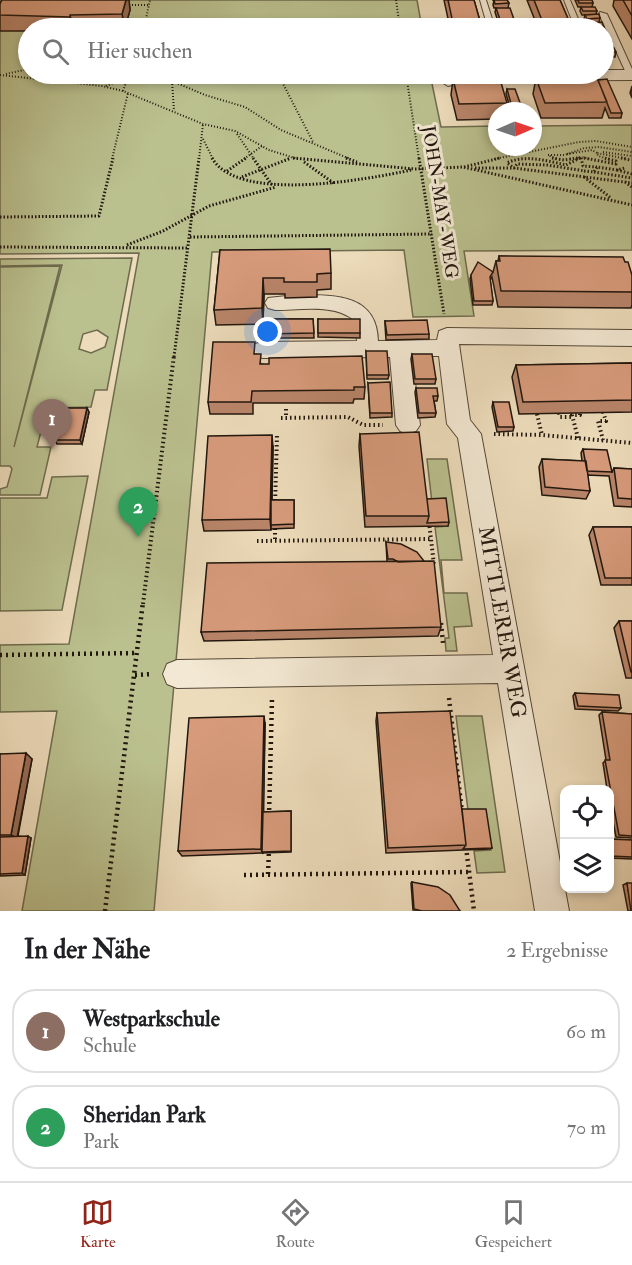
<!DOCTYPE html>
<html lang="de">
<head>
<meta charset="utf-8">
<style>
  body { margin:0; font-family:"IM FELL Double Pica",serif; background:#f6f6f6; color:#202124 }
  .controls { position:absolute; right:18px; bottom:18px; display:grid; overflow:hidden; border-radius:12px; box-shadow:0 3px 9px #0003 }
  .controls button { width:54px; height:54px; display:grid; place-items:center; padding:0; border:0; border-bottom:2px solid #e0e0e0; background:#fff; color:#202124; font:30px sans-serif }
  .compass { position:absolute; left:488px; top:102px; width:54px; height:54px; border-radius:50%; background:#fff; box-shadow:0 3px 9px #0003; rotate:88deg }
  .you { position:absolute; left:268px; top:332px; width:21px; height:21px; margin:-15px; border:4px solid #fff; border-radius:50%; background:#1a73e8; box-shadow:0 0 0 9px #1a73e833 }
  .badge { display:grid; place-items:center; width:39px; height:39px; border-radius:50%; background:#8f2418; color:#fff; font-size:20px; font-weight:700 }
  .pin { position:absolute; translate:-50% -50px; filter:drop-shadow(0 2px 3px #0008) }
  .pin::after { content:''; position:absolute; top:32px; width:21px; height:18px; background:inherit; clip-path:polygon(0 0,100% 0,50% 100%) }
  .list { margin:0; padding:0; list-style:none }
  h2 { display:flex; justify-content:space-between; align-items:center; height:78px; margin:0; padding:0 24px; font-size:26px }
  h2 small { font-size:20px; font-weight:400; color:#757577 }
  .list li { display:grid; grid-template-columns:39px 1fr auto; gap:18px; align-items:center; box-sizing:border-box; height:84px; margin:0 12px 12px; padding:0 12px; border:2px solid #e0e0e0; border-radius:24px }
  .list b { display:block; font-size:22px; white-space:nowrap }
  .list p { margin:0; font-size:20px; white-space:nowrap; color:#757577 }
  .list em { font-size:20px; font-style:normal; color:#757577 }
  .icon { flex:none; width:33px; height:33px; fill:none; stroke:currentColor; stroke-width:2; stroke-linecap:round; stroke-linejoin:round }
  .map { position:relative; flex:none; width:632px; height:911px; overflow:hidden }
  .search { position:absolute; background:#fff; box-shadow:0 3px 9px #0003; left:18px; right:18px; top:18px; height:66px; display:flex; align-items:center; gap:15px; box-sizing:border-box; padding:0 21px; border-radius:33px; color:#757577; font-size:22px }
  .sheet { height:270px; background:#fff }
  nav { display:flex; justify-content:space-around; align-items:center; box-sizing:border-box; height:84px; border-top:2px solid #e0e0e0; background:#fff; font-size:16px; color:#757577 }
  nav a { display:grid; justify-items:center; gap:3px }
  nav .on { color:#8f2418 }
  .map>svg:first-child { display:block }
  .green { fill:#bac08e; stroke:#6e6b4e; stroke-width:1.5; fill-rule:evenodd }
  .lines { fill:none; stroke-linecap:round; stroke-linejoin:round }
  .service-casing { stroke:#544839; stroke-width:2 }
  .minor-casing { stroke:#544839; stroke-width:2 }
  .path-far3 { stroke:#21160e; stroke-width:2; stroke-dasharray:1 2; stroke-linecap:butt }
  .path-far2 { stroke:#21160e; stroke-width:3; stroke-dasharray:1.5 2; stroke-linecap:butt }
  .path-far1 { stroke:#21160e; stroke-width:4; stroke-dasharray:1.5 3; stroke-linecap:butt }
  .path { stroke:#21160e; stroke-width:4.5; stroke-dasharray:2 4; stroke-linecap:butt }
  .service { fill:#f3e8d3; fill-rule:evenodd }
  .minor { fill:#f3e8d3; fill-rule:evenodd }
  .wall { fill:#b9856a; stroke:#21160e; stroke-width:1.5 }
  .shaded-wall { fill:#966c56; stroke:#21160e; stroke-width:1.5 }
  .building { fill:#d79b7b; stroke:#21160e; stroke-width:1.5 }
  .labels { text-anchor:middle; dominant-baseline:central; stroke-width:6; stroke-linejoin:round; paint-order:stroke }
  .far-street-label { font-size:18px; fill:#21160e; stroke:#f3e8d3 }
  .street-label { font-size:21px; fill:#21160e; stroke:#f3e8d3 }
</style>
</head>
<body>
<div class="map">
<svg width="632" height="911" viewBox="0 0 632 911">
  <rect width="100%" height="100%" fill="#eddcbb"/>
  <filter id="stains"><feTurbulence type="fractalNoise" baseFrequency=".00333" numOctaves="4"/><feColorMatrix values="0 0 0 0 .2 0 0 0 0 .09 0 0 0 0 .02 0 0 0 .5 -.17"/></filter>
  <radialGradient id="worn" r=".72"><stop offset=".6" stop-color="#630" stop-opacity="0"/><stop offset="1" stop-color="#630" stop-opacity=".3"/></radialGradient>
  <!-- green -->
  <path class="green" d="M0,0h417l5,28h-394v46h402l11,53 56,-1v21h36v-21l99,-1v125l-168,1 10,65 -61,1 -9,-67 -192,2 -58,659h-132l35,-200 -57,1v-67l69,-1 70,-391 -139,1z
    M132,258l-25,132h-12l-4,17 -44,1 -10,39h14l-11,48h-40v-6l7,-2 5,-18 -2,-3h-10v-199l60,-1 -46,181 48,-182 -62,1v-7zM97,330l11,7 -3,10 -14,6 -12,-4 4,-15z
    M427,459h20l15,101h-21l3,33h23l5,33 -18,1 3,24h-11l-1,-13h4l-14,-111 13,-1 -16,-23z
    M88,476l-26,134 -62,1v-113h47l5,-21z
    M456,716h26l23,156 -28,1 -3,-22 17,-1 -6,-40h-17z"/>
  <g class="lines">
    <defs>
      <path id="service" d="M480,0h6l9,28h-7z
        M564,0h6l12,28h-7z
        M600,12l7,2 25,55v8l-5,-2 -28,-61z"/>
      <path id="minor" d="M604,70h28v10l-161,1 -23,5 -8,-5 2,-3 19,-4h143z
        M296,295c37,0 81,-2 82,46l59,-1 2,-9 8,-3 185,2v16l-173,-2 11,76 11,14 88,477h-34l-37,-228 -321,5 -10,-4 -4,-10 4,-10 10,-4 316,-5 -35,-217 -11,-14 -8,-68h-27l8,69 -4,6 -8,3 -8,-3 -4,-6 -6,-68 -127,1 -8,-2 -3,-6 3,-6 8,-2 94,-1 -2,-20c-19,-18 -56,-11 -80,-11l-7,-2 -3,-5 3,-5z"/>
    </defs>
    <!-- service casing -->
    <use href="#service" class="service-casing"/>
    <!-- minor casing -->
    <use href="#minor" class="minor-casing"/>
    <!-- path-far3 -->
    <path class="path-far3" d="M396,0l4,28
      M126,5h23
      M144,28l6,-28
      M6,74l22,-5
      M60,74l6,7
      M163,74l9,7 33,14 40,12 36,23 69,29
      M278,74l35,68
      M406,74l13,85
      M0,75l102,11 21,5 80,33 32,7 34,19 29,9
      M37,77l14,-3
      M282,80l114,-6
      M172,81l2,30
      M106,86l30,-12
      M123,91l5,-14
      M237,134l17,25
      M203,139l10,20
      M603,152l29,4
      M567,154l25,-4 5,3
      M112,159l16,-66
      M199,159l4,-35
      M244,159l18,-13
      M288,159l3,-1
      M494,159l85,-17 17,-1 36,6
      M556,159l-8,-4h17l19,-7 15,-1 33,5
      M570,159l11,-2v2
      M577,159l4,-2 10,2
      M609,159l-11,-3 -1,-3 30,6"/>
    <!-- path-far2 -->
    <path class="path-far2" d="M212,158c26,46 157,21 199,12
      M253,158l19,27
      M293,158l122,11 48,-2 169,38
      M346,158l11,4
      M419,158l25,156
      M552,158l12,2 14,-2
      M580,158l-14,7c-18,-4 -41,-11 -59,-2l7,5 3,-4 30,1 38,6
      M581,158l2,8 14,1
      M584,158l32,6v-3l-12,-3
      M621,158l9,2
      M304,162l31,22
      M464,167l36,-9
      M475,168h39l118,15
      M617,170l15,4
      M227,171l19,-13
      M584,171l10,1 3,-5 20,3 8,-2
      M594,172l38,6
      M242,177l49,-19
      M584,177l27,21
      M625,182l7,5
      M0,217l99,-1 14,-58
      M190,237l242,-3
      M127,245l36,-14 46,-25 67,-19
      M0,247l188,1
      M174,357l25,-199"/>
    <!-- path-far1 -->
    <path class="path-far1" d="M286,409v9
      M603,412l3,9h-8l5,19
      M559,413l1,4h13
      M537,414l5,21
      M281,418l67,-1 15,8h20
      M494,434l48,1 90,8
      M578,438l-6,-23h8v-4
      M275,505l2,-70
      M429,522l5,43
      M275,524v17
      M257,541l174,-2
      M143,604l31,-249"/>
    <!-- path -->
    <path class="path" d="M441,623l2,20
      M0,655l137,-2
      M135,675l17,-1
      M449,698l13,115
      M269,816l3,-116
      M466,847l8,64
      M268,874l1,-24
      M244,875l225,-3
      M105,911l38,-309"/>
    <!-- service -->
    <use href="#service" class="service"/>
    <!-- minor -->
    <use href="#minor" class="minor"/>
  </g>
  <!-- wall -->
  <path class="wall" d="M2,0h127l1,10 -5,18h-97v3h-28v-27z
    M444,0h30l8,28h-32z
    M492,0h15l2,3 -1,5 9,20h-17l-5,-16 1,-4h-2l-1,-3 1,-5z
    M527,0h33l12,28h-34z
    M575,0h17l1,3 -1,4 5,4 -1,3 4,4 -1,4 5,5 -1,2 -15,-1v-5h-3l-1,-4 1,-4h-3l-2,-4 1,-4h-3z
    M614,0h18v39l-19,-33z
    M603,31l5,4 -1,4 5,4 -1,5 5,4 -1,5h-12z
    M536,78h61l25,35 -1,5h-12l-4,-10 -3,10h-61l-8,-24z
    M453,79l54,24 -1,8h-9v8l-40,1 -6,-25z
    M632,86v12l-2,-5z
    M507,89l16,22h-12l-5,-17z
    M220,250l111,23v16l-14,1v7l-32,1v-4h-21l-1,25h50l1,19h-51v-14l-47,1 -2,-15z
    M499,256l126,6 7,13v30l-1,3 -133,-1 -6,-30 -2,3 3,21 -1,4h-19l-3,-26 1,-4 22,-3 3,-11h2z
    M318,319l42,14v5l-42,-1z
    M385,321l44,13v5l-43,1 -1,-15z
    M366,351l23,24 -1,4h-21z
    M256,354l5,10 104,23 -1,12h-10l-1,4h-100v11h-43l-2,-12z
    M412,354l24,25 -1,5h-21l-3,-25z
    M632,363v49l-113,2 -7,-37 4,-12z
    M368,383l24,30v4l-22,1z
    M416,388l22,8 -1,5h-3l2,12 -1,4 -17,1 -3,-26z
    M493,402l21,25 -1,4 -16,1 -5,-25z
    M87,408l2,4 -7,32h-25l-2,-4z
    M360,434l67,65 22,23 -1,4 -83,1 -6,-81z
    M273,447l-1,53h22v28l-23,1v1l-67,1 -2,-11z
    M583,449l29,23 2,-4 18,1v38l-18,-1 -5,-30 -22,-1 3,16 -4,8 -44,-4 -3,-28 3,-8 40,2 -1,-8z
    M593,527h39v58h-31l-12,-50z
    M386,542l55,85 -3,9 -234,5 -3,-9 186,-70z
    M619,621h13v57h-6l-12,-50z
    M575,693l46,15 -3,3 -43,-2 -2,-13z
    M602,712l30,2v124l-16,-1 -7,-36v-12h-2l-4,-26 3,-3 -7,-45z
    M377,713l85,96 30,39 -2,1 -104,4 -10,-132z
    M265,724l-2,88 28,-1v41l-109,4 -4,-5z
    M0,754l32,5 -14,77 13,2 -6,37 -25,1z
    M609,839l23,1v19l-23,-1z
    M412,882l48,29 -47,-1 -2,-27z
    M627,883l5,28h-4l-5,-26z"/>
  <!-- shaded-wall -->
  <path class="shaded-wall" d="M126,0h3l1,10 -5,18 -3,-14z
    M70,15l3,13h-1l-2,-11z
    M263,278l1,16 -1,30 -1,-16z
    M87,408l2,4 -7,32 -2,-4z
    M272,435l1,12 -2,83 -1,-11z
    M264,716l1,8 -2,130 -2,-5z
    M26,753l6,6 -15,79 -6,-3z
    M28,836l3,2 -6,37 -3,-2z"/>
  <!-- building -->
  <path class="building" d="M2,0h124l-4,14 -52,1v2l-70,-2v-11z
    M448,0h26l8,28h-28z
    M494,0h13l2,3 -14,1z
    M534,0h26l12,28h-27z
    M578,0h14l1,3h-14z
    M623,0h9v16z
    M581,7h14l2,4h-14z
    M496,8h14l7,20h-14z
    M599,14l1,4 -13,1 -2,-4z
    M602,22l2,5h-14l-2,-4z
    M603,31h3l2,4h-5z
    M603,39h7l2,4h-9z
    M603,48h11l2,4h-13z
    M536,78h61l10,24 -62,1z
    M453,79h47l7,24 -48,1z
    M607,79l15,34h-11l-13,-33z
    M507,89h8l8,22h-10z
    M330,249l1,24 -14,1v8h-33v-4h-21l-1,30 -48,2 6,-60z
    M499,256l124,1 2,5h3l4,13v17l-131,-1 -5,-30h4z
    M478,262l15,10 -3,5 3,24h-19l-3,-26z
    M263,319h50l1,14 -52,1z
    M318,319h42v14h-42z
    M427,320l2,14 -42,1 -2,-14z
    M213,342h42l-1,12h7l-1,10h9v-6l93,-2 3,31h-11v3l-102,1 -1,11h-43z
    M366,351h21l2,24h-22z
    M412,354h20l4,25h-21z
    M632,363v37l-109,2 -7,-37z
    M390,382l2,31h-22l-2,-30z
    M416,388h21l1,8h-5l3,17h-17z
    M493,402h16l5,25h-16z
    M63,408h24l-7,32h-25z
    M419,432l10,84h-63l-6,-82z
    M272,435l-2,84 -68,1 6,-84z
    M583,449l24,1 5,22 -25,-1z
    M542,459l44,2 4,30 -45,-4z
    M614,468l18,1v30l-14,-1z
    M446,498l3,24 -22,1 2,-7 -2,-17z
    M271,500h23v24l-23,1z
    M593,527h39v51h-27z
    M386,542l15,2 16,8 7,9 -26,1 -5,-3h-5z
    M434,561l7,66 -240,5 6,-69z
    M619,621h13v51h-1z
    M575,693l44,2 2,13 -43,-2z
    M450,711l16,134 -78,3 -11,-135z
    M602,712l30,2v122l-13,-1 -14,-75h5z
    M264,716l-3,133 -83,2 11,-133z
    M26,753l-15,82h-11v-81z
    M462,809h24l6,39 -29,1 3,-4z
    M291,811v40l-29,1 1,-40z
    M28,836l-6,37 -22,1v-37z
    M609,839l23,1v17l-22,-1z
    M412,882l26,5 12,8 10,16h-38l-8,-2z
    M627,883h5v28h-1z"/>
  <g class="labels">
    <!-- far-street labels -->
    <g class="far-street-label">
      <text transform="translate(440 202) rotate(81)">JOHN-MAY-WEG</text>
    </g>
    <!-- street labels -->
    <g class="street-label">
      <text transform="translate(502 622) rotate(80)">MITTLERER WEG</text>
    </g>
  </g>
  <rect width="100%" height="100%" filter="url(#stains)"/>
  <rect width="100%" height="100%" fill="url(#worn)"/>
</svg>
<div class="controls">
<button><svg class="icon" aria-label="locate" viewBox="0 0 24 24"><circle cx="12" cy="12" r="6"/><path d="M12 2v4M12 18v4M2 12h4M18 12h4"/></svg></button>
<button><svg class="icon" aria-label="layers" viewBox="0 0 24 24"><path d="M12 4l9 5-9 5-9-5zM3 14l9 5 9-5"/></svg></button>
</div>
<svg class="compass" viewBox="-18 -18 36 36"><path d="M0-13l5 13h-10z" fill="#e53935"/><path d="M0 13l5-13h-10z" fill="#757577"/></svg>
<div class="you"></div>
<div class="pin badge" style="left:52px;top:449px;background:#8d6e63">1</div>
<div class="pin badge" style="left:138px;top:537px;background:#2e9e5b">2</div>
<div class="search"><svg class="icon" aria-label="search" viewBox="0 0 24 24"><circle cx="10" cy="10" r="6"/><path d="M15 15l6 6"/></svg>Hier suchen</div>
</div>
<section class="sheet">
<h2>In der Nähe<small>2 Ergebnisse</small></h2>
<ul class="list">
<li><span class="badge" style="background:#8d6e63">1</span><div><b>Westparkschule</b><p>Schule</p></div><em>60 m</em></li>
<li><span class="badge" style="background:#2e9e5b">2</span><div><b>Sheridan Park</b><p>Park</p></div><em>70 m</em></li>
</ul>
</section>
<nav>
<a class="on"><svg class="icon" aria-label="map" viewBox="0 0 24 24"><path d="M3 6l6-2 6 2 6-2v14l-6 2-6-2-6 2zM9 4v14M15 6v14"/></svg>Karte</a>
<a><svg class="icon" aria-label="directions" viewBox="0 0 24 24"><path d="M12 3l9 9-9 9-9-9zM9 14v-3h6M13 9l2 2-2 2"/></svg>Route</a>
<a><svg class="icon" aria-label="saved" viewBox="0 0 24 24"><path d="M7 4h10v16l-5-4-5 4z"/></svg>Gespeichert</a>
</nav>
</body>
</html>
